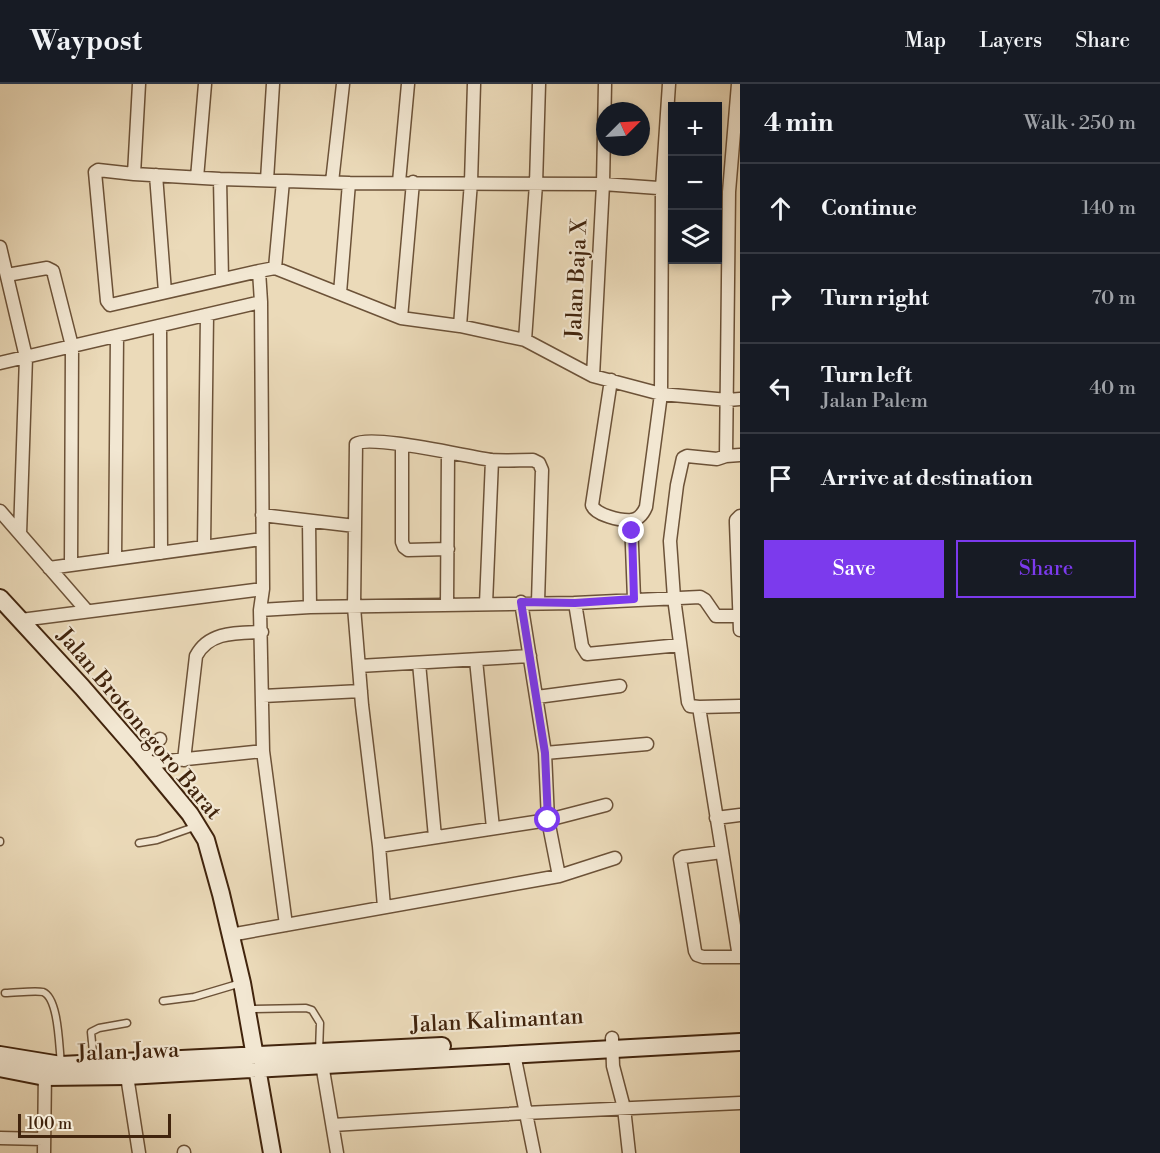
<!DOCTYPE html>
<html lang="en">
<head>
<meta charset="utf-8">
<style>
  body { margin:0; font-family:"Libre Bodoni",serif; background:#20242c; color:#f1f3f6 }
  .controls { position:absolute; right:18px; top:18px; display:grid; overflow:hidden; border-radius:0px; box-shadow:0 3px 9px #0003 }
  .controls button { width:54px; height:54px; display:grid; place-items:center; padding:0; border:0; border-bottom:2px solid #363941; background:#171b24; color:#f1f3f6; font:30px sans-serif }
  .compass { position:absolute; left:596px; top:18px; width:54px; height:54px; border-radius:50%; background:#171b24; box-shadow:0 3px 9px #0003; rotate:66deg }
  .scale { position:absolute; left:18px; bottom:15px; width:153px; box-sizing:border-box; padding-left:6px; border:3px solid #41240d; border-top:0; font-size:16px; line-height:21px; white-space:nowrap; color:#41240d; -webkit-text-stroke:4px #f2e7d2; paint-order:stroke }
  .stop { position:absolute; width:18px; height:18px; margin:-14px; border:4px solid #7c3aed; border-radius:50%; background:#fff }
  .stop.end { background:#7c3aed; border-color:#fff; box-shadow:0 2px 6px #0008 }
  .list { margin:0; padding:0; list-style:none }
  h2 { display:flex; justify-content:space-between; align-items:center; height:78px; margin:0; padding:0 24px; font-size:26px }
  h2 small { font-size:20px; font-weight:400; color:#9ea1a6 }
  .list li { display:grid; grid-template-columns:39px 1fr auto; gap:18px; align-items:center; box-sizing:border-box; height:90px; padding:0 24px; border-top:2px solid #363941 }
  .list b { display:block; font-size:22px; white-space:nowrap }
  .list p { margin:0; font-size:20px; white-space:nowrap; color:#9ea1a6 }
  .list em { font-size:20px; font-style:normal; color:#9ea1a6 }
  .actions { display:flex; gap:12px; padding:18px 24px }
  .actions a { flex:1; padding:14px 0; border:2px solid #7c3aed; border-radius:0px; text-align:center; font-size:21px; color:#7c3aed }
  .actions .main { background:#7c3aed; color:#fff }
  .icon { flex:none; width:33px; height:33px; fill:none; stroke:currentColor; stroke-width:2; stroke-linecap:round; stroke-linejoin:round }
  .map { position:relative; flex:none; width:740px; height:1069px; overflow:hidden }
  header { display:flex; align-items:center; gap:36px; box-sizing:border-box; height:84px; padding:0 30px; background:#171b24; border-bottom:2px solid #363941 }
  header strong { font-size:28px }
  nav { display:flex; gap:33px; margin-inline-start:auto; font-size:21px }
  main { display:flex }
  aside { flex:1; background:#171b24 }
  .map>svg:first-child { display:block }
  .lines { fill:none; stroke-linecap:round; stroke-linejoin:round }
  .lane-casing { stroke:#6c5238; stroke-width:9 }
  .street-casing { stroke:#6c5238; stroke-width:15 }
  .secondary-casing { stroke:#41240d; stroke-width:20 }
  .lane { stroke:#f2e7d2; stroke-width:6 }
  .street { stroke:#f2e7d2; stroke-width:12 }
  .secondary { stroke:#f2e7d2; stroke-width:16 }
  .route { stroke:#7c3aed; stroke-width:8 }
  .labels { text-anchor:middle; dominant-baseline:central; stroke-width:4.5; stroke-linejoin:round; paint-order:stroke }
  .street-label { font-size:22px; fill:#41240d; stroke:#f2e7d2 }
</style>
</head>
<body>
<header>
<strong>Waypost</strong>
<nav><a>Map</a><a>Layers</a><a>Share</a></nav>
</header>
<main>
<div class="map">
<svg width="740" height="1069" viewBox="0 0 740 1069">
  <rect width="100%" height="100%" fill="#ebdab9"/>
  <filter id="stains"><feTurbulence type="fractalNoise" baseFrequency=".00333" numOctaves="4"/><feColorMatrix values="0 0 0 0 .2 0 0 0 0 .09 0 0 0 0 .02 0 0 0 .5 -.17"/></filter>
  <radialGradient id="worn" r=".72"><stop offset=".6" stop-color="#630" stop-opacity="0"/><stop offset="1" stop-color="#630" stop-opacity=".3"/></radialGradient>
  <g class="lines">
    <defs>
      <path id="lane" d="M0,758v-1
        M139,759l18,-3 40,-14
        M5,909c10,0 30,-3 38,-1 16,6 16,57 18,71
        M163,917l31,-4 47,-14
        M249,925l57,-1 6,2 8,13 -1,29
        M94,979l-3,-31 8,-4 28,-5"/>
      <path id="street" d="M134,90l5,-90
        M156,91l9,117
        M197,94l8,-94
        M220,95l2,100
        M267,96l6,-96
        M283,97l-8,87 -16,3 2,31 2,287 -3,21 3,141 23,174
        M332,98l11,-98
        M399,98l9,-98
        M0,163l26,110 -6,177
        M275,184l126,50 59,8 65,14 68,36 68,18 67,6 12,-1
        M259,187l-149,34 -3,-4 -12,-129 3,-2 36,4 86,5 129,4 254,1 69,5
        M7,191l40,-7 6,3 19,75 -1,219
        M340,209l9,-110
        M401,234l12,-136
        M160,242l1,227
        M460,242l11,-144 3,-98
        M525,256l11,-156 3,-100
        M0,279l261,-61
        M593,292l10,-192 2,-100
        M611,296l-19,125c3,10 29,16 40,15 7,-1 11,-6 14,-13l15,-113 1,-206 7,-104
        M402,361v97l2,5 4,3 40,-1
        M740,371l-14,1 -9,3 -30,-3 -4,2 -6,27 -7,56 4,57 14,104 2,4 9,1 41,-1
        M726,372l3,-264 9,-108
        M0,427l87,100
        M262,431l93,11
        M740,432l-4,4v3l4,107
        M631,436l3,79
        M309,437l1,86
        M204,463l3,-232
        M115,475l2,-223
        M49,484l213,-29
        M521,518l24,151 3,67 11,56
        M575,519l7,43 5,8 93,-9
        M486,520l6,-144
        M447,521l1,-152
        M260,526l50,-3 265,-4 125,-6 5,3 11,16h24
        M21,536l242,-31
        M476,576l17,168
        M419,579l16,174
        M359,582l171,-10
        M263,612l98,-5
        M537,613l83,-11
        M699,623l40,250
        M545,669l102,-9
        M142,672l18,-17
        M184,676l12,-104c13,-25 41,-23 66,-24
        M148,679l115,-12
        M716,734l24,-3
        M379,762l169,-26 58,-15
        M722,768l-39,5 -3,2 15,92 2,4 6,2h37
        M384,823l-5,-61 -17,-141 -8,-98 2,-163c15,-10 112,13 136,16 13,1 28,0 41,0l6,3 3,7 -4,132
        M230,851l329,-59 56,-18
        M612,954l1,28 11,42 5,45
        M514,970l20,99
        M322,980l15,89
        M127,992l12,77
        M333,1041l192,-12 215,-10
        M0,1054l43,1
        M184,1068v1
        M44,1069l1,-83"/>
      <path id="secondary" d="M0,514l82,89 60,69 48,58 16,26 15,54 21,89 30,170
        M0,971l61,10 381,-19
        M0,984l45,9 82,-1 613,-34"/>
    </defs>
    <!-- lane casing -->
    <use href="#lane" class="lane-casing"/>
    <!-- street casing -->
    <use href="#street" class="street-casing"/>
    <!-- secondary casing -->
    <use href="#secondary" class="secondary-casing"/>
    <!-- lane -->
    <use href="#lane" class="lane"/>
    <!-- street -->
    <use href="#street" class="street"/>
    <!-- secondary -->
    <use href="#secondary" class="secondary"/>
  </g>
  <g class="lines">
    <!-- route -->
    <path class="route" d="M548,736l-3,-67 -24,-151 54,1 59,-4 -2,-68"/>
  </g>
  <g class="labels">
    <!-- street labels -->
    <g class="street-label">
      <text transform="translate(577 195) rotate(-87)">Jalan Baja X</text>
      <text transform="translate(139 640) rotate(50)">Jalan Brotonegoro Barat</text>
      <text transform="translate(497 937) rotate(-3)">Jalan Kalimantan</text>
      <text transform="translate(128 968) rotate(-2)">Jalan Jawa</text>
    </g>
  </g>
  <rect width="100%" height="100%" filter="url(#stains)"/>
  <rect width="100%" height="100%" fill="url(#worn)"/>
</svg>
<div class="controls">
<button>+</button>
<button>−</button>
<button><svg class="icon" aria-label="layers" viewBox="0 0 24 24"><path d="M12 4l9 5-9 5-9-5zM3 14l9 5 9-5"/></svg></button>
</div>
<svg class="compass" viewBox="-18 -18 36 36"><path d="M0-13l5 13h-10z" fill="#e53935"/><path d="M0 13l5-13h-10z" fill="#9ea1a6"/></svg>
<div class="scale">100 m</div>
<div class="stop" style="left:548px;top:736px"></div>
<div class="stop end" style="left:632px;top:447px"></div>
</div>
<aside>
<h2>4 min<small>Walk · 250 m</small></h2>
<ul class="list">
<li><svg class="icon" aria-label="ahead" viewBox="0 0 24 24"><path d="M12 20V5M6 11l6-6 6 6"/></svg><div><b>Continue</b></div><em>140 m</em></li>
<li><svg class="icon" aria-label="right" viewBox="0 0 24 24"><path d="M7 20v-9h11M14 6l5 5-5 5"/></svg><div><b>Turn right</b></div><em>70 m</em></li>
<li><svg class="icon" aria-label="left" viewBox="0 0 24 24"><path d="M17 20v-9H6M10 6l-5 5 5 5"/></svg><div><b>Turn left</b><p>Jalan Palem</p></div><em>40 m</em></li>
<li><svg class="icon" aria-label="arrive" viewBox="0 0 24 24"><path d="M6 21V4h12l-3 4 3 4H6"/></svg><div><b>Arrive at destination</b></div></li>
</ul>
<div class="actions"><a class="main">Save</a><a>Share</a></div>
</aside>
</main>
</body>
</html>
